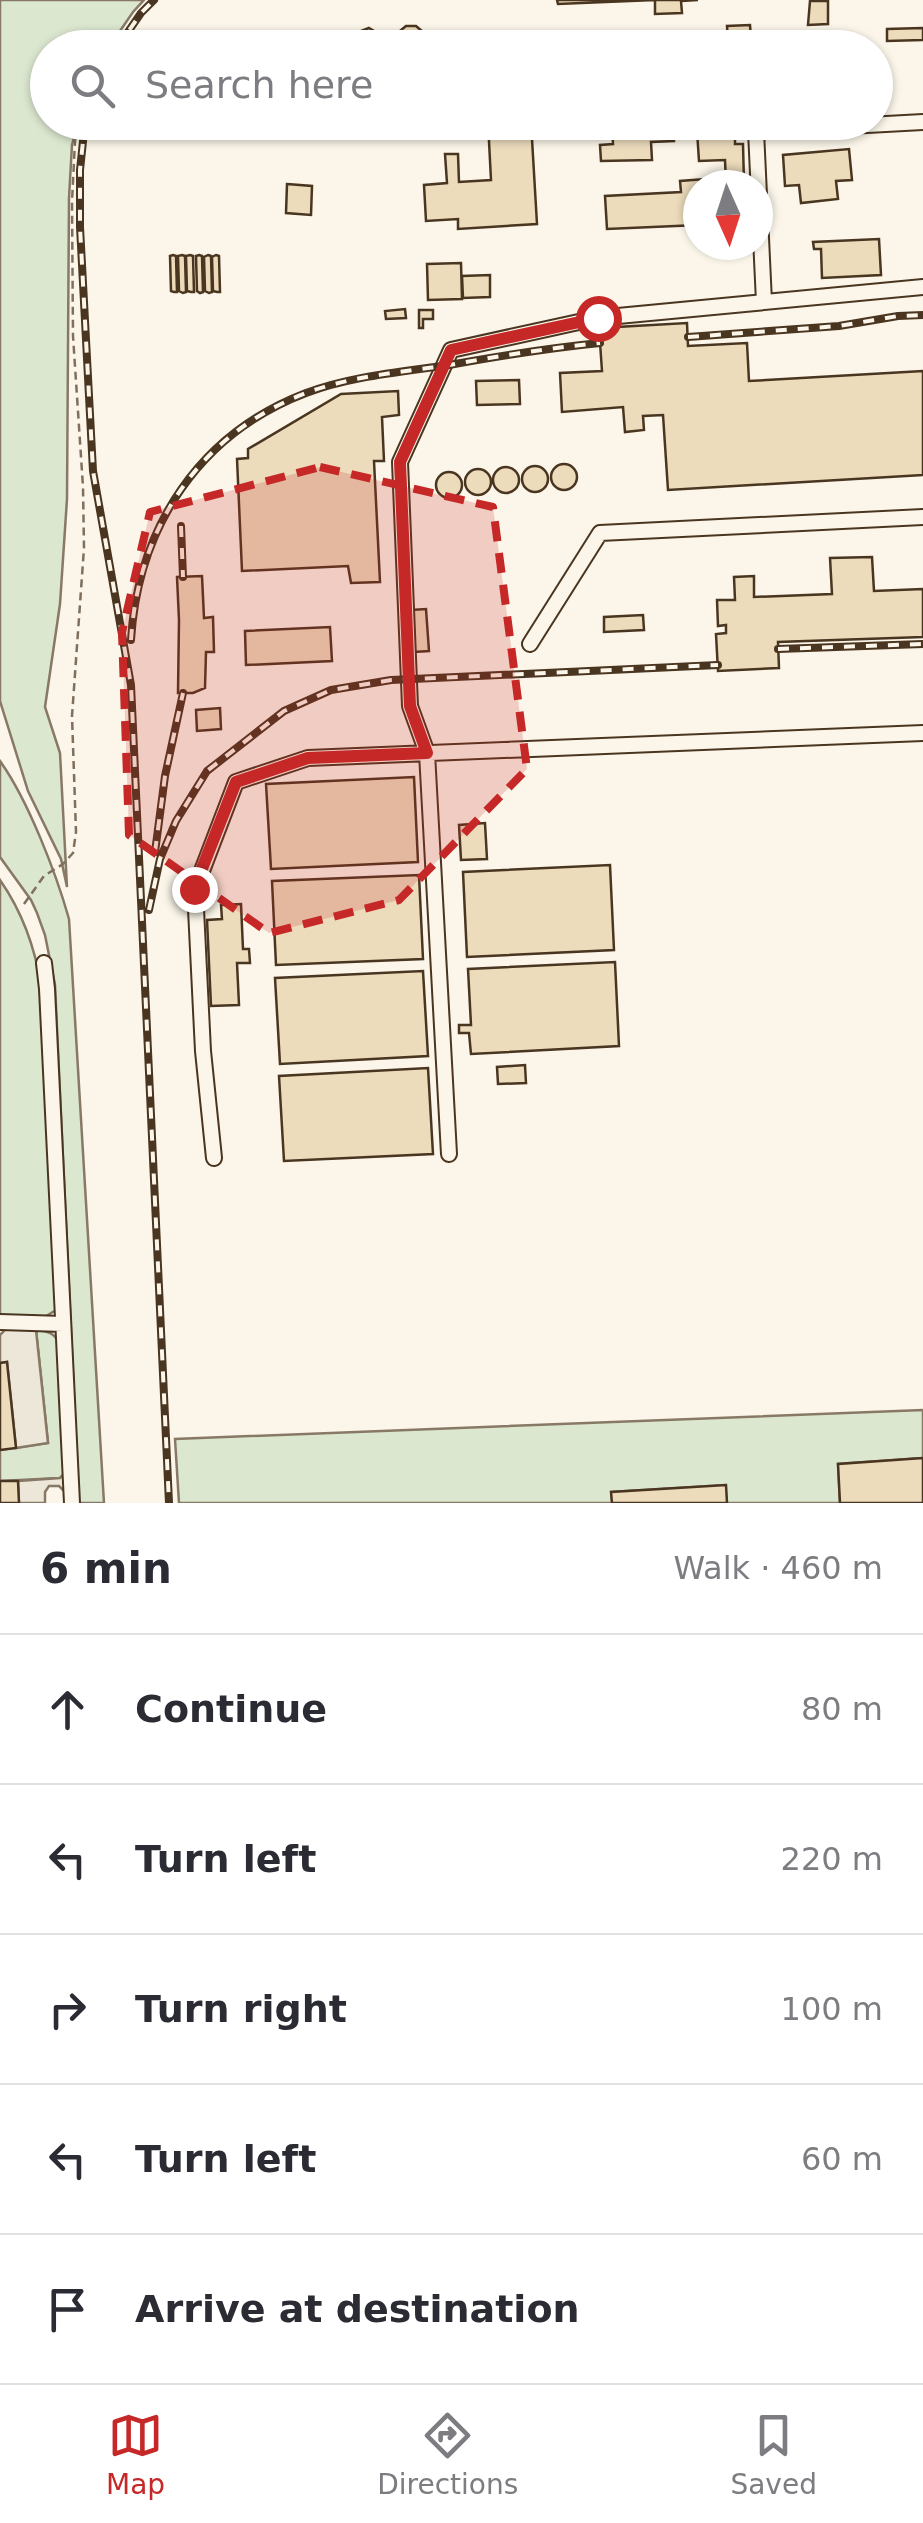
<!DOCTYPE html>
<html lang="en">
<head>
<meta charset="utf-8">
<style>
  body { margin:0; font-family:"DejaVu Sans",sans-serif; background:#f7f7f7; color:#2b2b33 }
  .compass { position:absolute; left:683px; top:170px; width:90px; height:90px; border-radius:50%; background:#fff; box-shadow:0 2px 8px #0004; rotate:177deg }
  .stop { position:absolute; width:30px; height:30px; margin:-22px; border:8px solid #c62828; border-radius:50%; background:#fff }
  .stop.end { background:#c62828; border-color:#fff; box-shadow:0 2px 10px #0008 }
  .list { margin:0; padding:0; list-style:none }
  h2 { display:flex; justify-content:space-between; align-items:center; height:130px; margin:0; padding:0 40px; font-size:42px }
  h2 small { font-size:32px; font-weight:400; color:#7c7c81 }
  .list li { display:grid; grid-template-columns:65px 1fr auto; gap:30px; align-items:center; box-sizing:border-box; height:150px; padding:0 40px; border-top:2px solid #e1e1e2 }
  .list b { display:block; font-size:38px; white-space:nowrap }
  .list em { font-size:32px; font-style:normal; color:#7c7c81 }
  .icon { flex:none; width:55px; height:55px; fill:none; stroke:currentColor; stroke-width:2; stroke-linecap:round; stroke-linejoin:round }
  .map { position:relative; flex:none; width:923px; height:1503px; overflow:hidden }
  .search { position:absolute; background:#fff; box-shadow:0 2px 8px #0004; left:30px; right:30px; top:30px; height:110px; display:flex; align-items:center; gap:25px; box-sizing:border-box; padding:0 35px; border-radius:55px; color:#7c7c81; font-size:38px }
  .sheet { height:880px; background:#fff }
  nav { display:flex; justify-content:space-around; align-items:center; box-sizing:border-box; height:140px; border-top:2px solid #e1e1e2; background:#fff; font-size:28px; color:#7c7c81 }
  nav a { display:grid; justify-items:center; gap:5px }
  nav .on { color:#c62828 }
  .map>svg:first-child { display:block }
  .green { fill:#dce7d0; stroke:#887966; stroke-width:2.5 }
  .parking { fill:#ede7d9; stroke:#887966; stroke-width:2.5 }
  .building { fill:#ecdcbc; stroke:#4a3520; stroke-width:2.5 }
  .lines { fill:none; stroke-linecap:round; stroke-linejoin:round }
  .minor-casing { stroke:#4a3520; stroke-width:18 }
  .path { stroke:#7f6f5c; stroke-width:2.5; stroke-dasharray:8 5; stroke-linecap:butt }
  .minor { stroke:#fbf6e9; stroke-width:14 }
  .rail-casing { stroke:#4a3520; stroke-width:8 }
  .rail { stroke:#fbf6e9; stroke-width:4; stroke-dasharray:11; stroke-linecap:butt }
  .route { stroke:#c62828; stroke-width:12 }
  .marked { fill:#c62828; fill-opacity:0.2; stroke:#c62828; stroke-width:8; stroke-dasharray:20 12; stroke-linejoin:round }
</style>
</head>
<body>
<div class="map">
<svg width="923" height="1503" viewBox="0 0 923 1503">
  <rect width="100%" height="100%" fill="#fbf6e9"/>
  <!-- green -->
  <path class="green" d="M0,0h144l-11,12 -24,35 -61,1v74l30,1 -6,22 -3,53 -2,301 -7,105 -15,103 15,46 7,134 -6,-28 -33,-68 -28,-90z
    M0,761c28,39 56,112 69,158l35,584h-25l-24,-518 -10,-50 -8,-22 -6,-13 -31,-43z
    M0,880c23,33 35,67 41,106l15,324 -13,8 -43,-1z
    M36,1330c10,1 17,2 22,11l7,132 -5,5 -60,3v-31l48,-7z
    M923,1410v48l-85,6 2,39h-113l-2,-18 -113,7v11h-433l-4,-64z"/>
  <!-- parking -->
  <path class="parking" d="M1,1327l35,3 12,113 -32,5 -9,-86 -7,1v-28l4,-4z
    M65,1473v19l-6,-6h-10l-4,6v11h-26l-1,-22 42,-3z"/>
  <!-- building -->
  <path class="building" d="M557,0h141l-17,1 1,12 -27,1v-14l-97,4z
    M810,1h18v23l-20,1z
    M750,25l1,13 -23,2 -1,-14z
    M406,26h10l7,6 3,10 -2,6h-28l-1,-13z
    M369,28l12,7 1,13h-29l3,-15z
    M923,28v12l-36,1v-12z
    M880,63l3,49 -7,1v-49z
    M488,122h43l6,102 -79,5v-10l-32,2 -2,-36 23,-2 -2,-29h13l1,28 32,-2z
    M612,122h61l1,19 -23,1 1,18 -51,1 -1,-16 13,-1z
    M717,122h18v22h8l1,39h-18l-1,-23 -26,1 -2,-30 20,-1z
    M849,149l3,31 -16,1 2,18 -37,4 -2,-18 -14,1 -2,-31z
    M705,179v6h-7v40l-91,4 -2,-33 76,-4 -1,-11z
    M287,184l25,2 -1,29 -25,-2z
    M879,239l2,36 -59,3 -1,-29h-7l-1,-7z
    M173,255l3,1 1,36h-3l-3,-1 -1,-35z
    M182,255l3,1 1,36 -3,1 -4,-2 -1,-35z
    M190,255l3,1 1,36h-3l-4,-1 -1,-35z
    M199,255l3,1 1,36 -3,1 -3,-2 -1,-35z
    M208,255l3,1 1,36 -3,1 -4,-2 -1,-34z
    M216,255l3,1 1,36h-3l-4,-1 -1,-34z
    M461,263l1,36 -34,1 -1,-36z
    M490,275v22l-27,1 -1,-22z
    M405,309l1,9 -20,1 -1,-8z
    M419,310h14v9h-10v9h-4z
    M687,323l1,23 59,-3 2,38 174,-10v104l-255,15 -5,-75 -20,1 1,14 -19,2 -2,-25 -61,5 -2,-39 42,-2 -3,-43z
    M519,380l1,24 -43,1 -1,-24z
    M398,391l1,24 -17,2 2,44h-10l6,121 -29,1 -3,-17 -106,5 -5,-112 11,-1v-9l93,-55z
    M551 477a13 13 0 1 1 26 0a13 13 0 1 1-26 0Z
    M522 479a13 13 0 1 1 26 0a13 13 0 1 1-26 0Z
    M493 480a13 13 0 1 1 26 0a13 13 0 1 1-26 0Z
    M465 482a13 13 0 1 1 26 0a13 13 0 1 1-26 0Z
    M436 485a13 13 0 1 1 26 0a13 13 0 1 1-26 0Z
    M872,557l2,34 49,-2v48l-145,5 1,26 -61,3 -2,-37 10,-1v-8l-8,1 -1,-26h18l-1,-23 20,-1v21l78,-3 -2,-36z
    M202,576l2,42 9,-1 1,35h-8l-1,36 -12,5h-15l1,-73 -2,-43z
    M426,609l3,42 -15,1 -3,-42z
    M643,615l1,15 -40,2v-15z
    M330,627l2,34 -86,4 -1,-34z
    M220,708l1,21 -24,2 -1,-21z
    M414,777l4,85 -147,7 -5,-85z
    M485,823l2,36 -26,1 -2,-35z
    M610,865l4,85 -147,7 -4,-85z
    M419,875l4,84 -147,6 -4,-84z
    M241,904l2,45h6l1,14h-13l2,42 -28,1 -4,-86 15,-1 -1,-14z
    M615,962l4,84 -148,8 -2,-21h-10v-8h12l-3,-56z
    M423,971l5,85 -148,8 -5,-86z
    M525,1065l1,18 -28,1 -1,-17z
    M428,1068l5,86 -149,7 -5,-85z
    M7,1362l9,86 -16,2v-87z
    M923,1458v45h-83l-2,-39z
    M0,1481h18l1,22h-19z
    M726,1485l1,18h-115l-1,-11z"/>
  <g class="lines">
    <defs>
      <path id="minor" d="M764,302l-8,-171 167,-9
        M530,644l70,-111 323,-16
        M44,963l3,26 25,514
        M449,1154l-22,-401 -17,-47 -10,-244 51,-112 146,-32 326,-31
        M214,1158l-11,-107 -8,-162 41,-107 72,-24 615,-25
        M0,1322l63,2"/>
    </defs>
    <!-- minor casing -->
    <use href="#minor" class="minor-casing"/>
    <!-- path -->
    <path class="path" d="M108,48l4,-9
      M24,904l20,-28 19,-12 10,-11 3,-21 -4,-116 12,-168 -1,-61 -10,-151 -1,-134 3,-61 5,-19"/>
    <!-- minor -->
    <use href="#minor" class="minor"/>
    <defs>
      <path id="rail" d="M117,48l24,-35 13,-13
        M85,122l-5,48v57l13,244 38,214 38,818
        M688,337l151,-11 59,-10 25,-1
        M181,526l2,51
        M131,640c7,-113 68,-206 175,-247 45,-17 96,-21 143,-28 50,-9 100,-17 151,-22
        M778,649l145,-5
        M155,852l10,-76 18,-83
        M149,910l11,-51 16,-38 31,-50 77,-60 47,-21 60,-10 327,-15"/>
    </defs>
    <!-- rail casing -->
    <use href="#rail" class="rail-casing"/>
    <!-- rail -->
    <use href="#rail" class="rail"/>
  </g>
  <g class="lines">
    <!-- route -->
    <path class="route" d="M194,889l42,-107 72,-24 119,-5 -17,-47 -10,-244 51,-112 147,-32"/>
  </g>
  <!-- marked area -->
  <path class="marked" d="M320,467l173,40 34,262 -128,131 -130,33 -140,-98 -7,-203 28,-120z"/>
</svg>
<svg class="compass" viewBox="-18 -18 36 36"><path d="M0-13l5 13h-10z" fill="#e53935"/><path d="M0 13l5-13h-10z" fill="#7c7c81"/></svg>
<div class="stop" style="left:598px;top:318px"></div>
<div class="stop end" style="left:194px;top:889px"></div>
<div class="search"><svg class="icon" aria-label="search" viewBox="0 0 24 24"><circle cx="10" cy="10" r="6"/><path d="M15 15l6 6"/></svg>Search here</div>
</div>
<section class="sheet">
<h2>6 min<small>Walk · 460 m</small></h2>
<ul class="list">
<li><svg class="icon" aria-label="ahead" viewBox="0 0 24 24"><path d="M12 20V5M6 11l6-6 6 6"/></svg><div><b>Continue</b></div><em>80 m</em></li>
<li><svg class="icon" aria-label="left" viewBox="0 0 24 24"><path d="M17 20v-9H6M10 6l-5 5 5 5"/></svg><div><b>Turn left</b></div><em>220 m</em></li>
<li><svg class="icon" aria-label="right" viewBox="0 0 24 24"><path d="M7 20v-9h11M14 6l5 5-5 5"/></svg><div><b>Turn right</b></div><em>100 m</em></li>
<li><svg class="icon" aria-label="left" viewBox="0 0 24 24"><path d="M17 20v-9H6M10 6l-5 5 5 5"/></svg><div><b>Turn left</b></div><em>60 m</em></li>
<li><svg class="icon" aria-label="arrive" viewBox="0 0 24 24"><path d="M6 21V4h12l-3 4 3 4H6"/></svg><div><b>Arrive at destination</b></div></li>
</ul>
</section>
<nav>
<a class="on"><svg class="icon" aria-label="map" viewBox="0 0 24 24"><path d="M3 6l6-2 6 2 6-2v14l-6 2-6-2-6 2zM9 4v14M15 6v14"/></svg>Map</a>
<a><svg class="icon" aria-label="directions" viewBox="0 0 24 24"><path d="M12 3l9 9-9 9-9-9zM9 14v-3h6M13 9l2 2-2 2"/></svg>Directions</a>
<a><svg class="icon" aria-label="saved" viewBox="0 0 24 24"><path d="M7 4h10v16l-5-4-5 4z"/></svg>Saved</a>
</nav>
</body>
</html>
